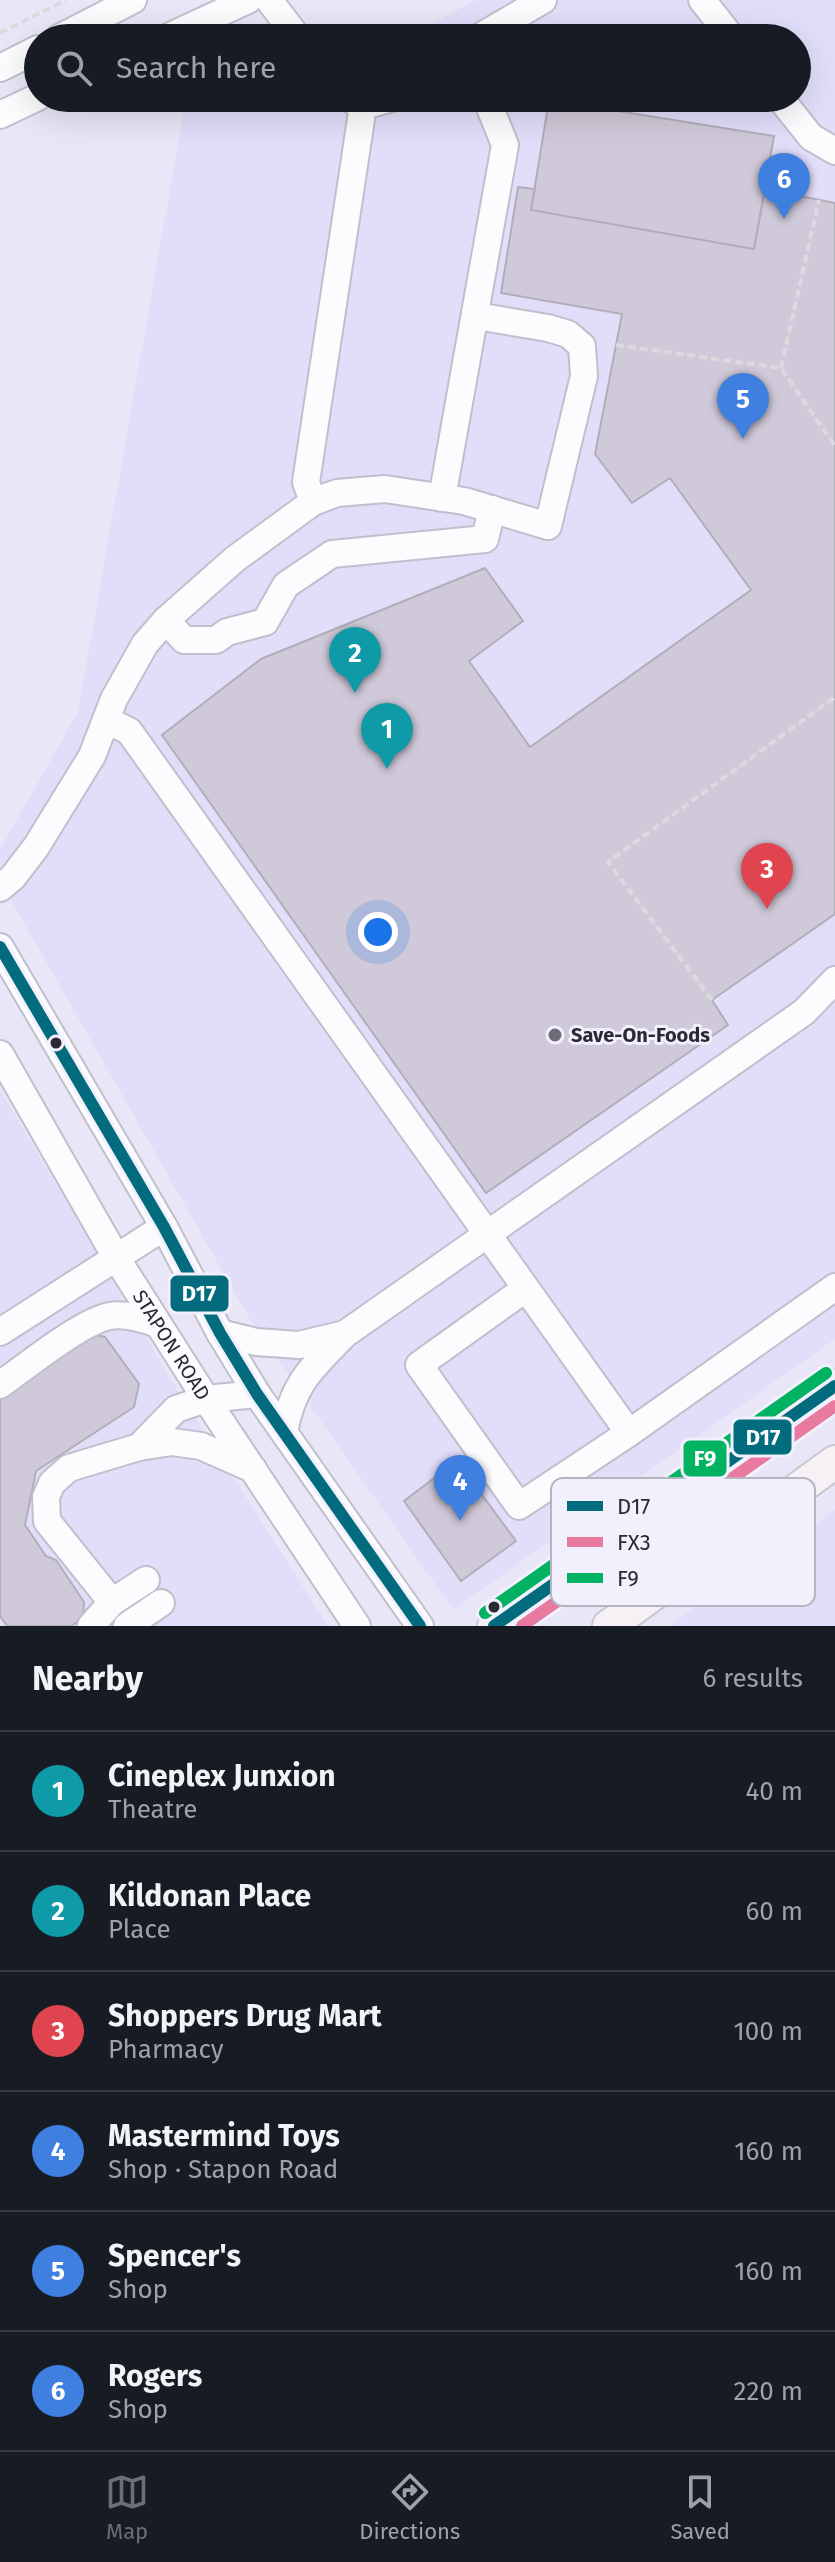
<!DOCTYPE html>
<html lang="en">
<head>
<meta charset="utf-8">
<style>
  body { margin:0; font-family:"Fira Sans",sans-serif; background:#20242c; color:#f1f3f6 }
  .you { position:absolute; left:378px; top:932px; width:28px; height:28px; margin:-20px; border:6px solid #fff; border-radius:50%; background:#1a73e8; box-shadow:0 0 0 12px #1a73e833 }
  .badge { display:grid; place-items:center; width:52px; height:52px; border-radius:50%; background:#6d6c78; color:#fff; font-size:26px; font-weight:700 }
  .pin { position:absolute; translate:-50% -66px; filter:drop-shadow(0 2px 4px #0008) }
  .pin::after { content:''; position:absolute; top:42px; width:28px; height:24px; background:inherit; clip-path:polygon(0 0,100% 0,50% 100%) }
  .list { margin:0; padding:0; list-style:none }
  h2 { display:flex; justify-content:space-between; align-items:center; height:104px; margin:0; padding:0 32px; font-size:34px }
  h2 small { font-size:26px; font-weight:400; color:#9ea1a6 }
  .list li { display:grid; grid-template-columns:52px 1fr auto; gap:24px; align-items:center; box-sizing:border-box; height:120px; padding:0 32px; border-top:2px solid #363941 }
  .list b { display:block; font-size:30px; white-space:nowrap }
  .list p { margin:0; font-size:26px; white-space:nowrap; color:#9ea1a6 }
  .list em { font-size:26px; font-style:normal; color:#9ea1a6 }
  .icon { flex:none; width:44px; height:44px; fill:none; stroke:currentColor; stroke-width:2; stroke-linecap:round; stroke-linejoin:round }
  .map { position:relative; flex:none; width:835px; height:1626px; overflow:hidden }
  .search { position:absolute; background:#171b24; box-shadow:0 8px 32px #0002; left:24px; right:24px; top:24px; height:88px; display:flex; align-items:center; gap:20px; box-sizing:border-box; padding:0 28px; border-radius:44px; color:#9ea1a6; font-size:30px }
  .sheet { height:824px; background:#171b24 }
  nav { display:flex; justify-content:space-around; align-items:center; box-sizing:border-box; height:112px; border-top:2px solid #363941; background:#171b24; font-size:22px; color:#9ea1a6 }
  nav a { display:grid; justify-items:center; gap:4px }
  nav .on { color:#6d6c78 }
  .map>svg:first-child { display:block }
  .built { fill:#e1defa }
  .building { fill:#d0c9d9; stroke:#b2aeb9; stroke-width:2 }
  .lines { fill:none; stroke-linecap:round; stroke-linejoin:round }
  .minor-casing { stroke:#c0bfcc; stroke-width:30 }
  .major-casing { stroke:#c8c7cf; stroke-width:36 }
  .path { stroke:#dbdade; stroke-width:4; stroke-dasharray:8 4; stroke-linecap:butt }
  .minor { stroke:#fcfbfe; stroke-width:26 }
  .major { stroke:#f5f1f4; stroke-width:32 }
  .bus-1-casing { stroke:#f1f0fc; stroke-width:18 }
  .bus-2-casing { stroke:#f1f0fc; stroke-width:18 }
  .bus-3-casing { stroke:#f1f0fc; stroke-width:18 }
  .bus-1 { stroke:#026c7e; stroke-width:12 }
  .bus-2 { stroke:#e87aa0; stroke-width:12 }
  .bus-3 { stroke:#00b262; stroke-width:12 }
  .poi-dot { fill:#6d6c78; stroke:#f1f0fc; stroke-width:3 }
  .bus-dot { fill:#2a2934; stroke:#f1f0fc; stroke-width:3 }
  .labels { text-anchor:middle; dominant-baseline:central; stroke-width:6; stroke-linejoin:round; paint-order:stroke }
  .poi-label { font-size:20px; font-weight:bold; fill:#2a2934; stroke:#f1f0fc; text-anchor:start }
  .street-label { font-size:20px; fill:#2a2934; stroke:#f1f0fc }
  .key { fill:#f1f0fc; stroke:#b5b4c0; stroke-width:2 }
  .key-label { font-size:22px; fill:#2a2934 }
  .line-badge { stroke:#f1f0fc; stroke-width:3 }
  .badge-label { font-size:22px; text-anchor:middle; font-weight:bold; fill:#fff }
</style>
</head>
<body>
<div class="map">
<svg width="835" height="1626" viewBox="0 0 835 1626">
  <rect width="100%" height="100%" fill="#e9e7f7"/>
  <!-- built -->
  <path class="built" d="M476,0h359v1339l-382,271 -202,-289 -251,-440v-32l78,-137 108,-614h611v-60h-392z
    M0,1089l169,287 159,250h-328z
    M835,1510v116h-166z"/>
  <!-- building -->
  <path class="building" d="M549,100l225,36 -20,113 -223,-39z
    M518,187l17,2 -4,21 223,39 11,-60 70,14v711l-123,86 16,25 -242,168 -324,-458 99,-76 224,-91 38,53 -54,40 61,86 221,-157 -81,-112 -38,25 -37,-49 27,-140 -121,-21z
    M88,1333l17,4 34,47 -5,23 -98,64 -11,54 21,31 10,4 28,42 -1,16 -12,8h-64l-7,-10v-217z
    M457,1461l59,80 -55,40 -57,-80z"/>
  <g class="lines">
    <defs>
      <g id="minor">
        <path d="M269,0l29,38"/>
        <path d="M702,0l30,38"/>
        <path d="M59,38l74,-38"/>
        <path d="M166,38l82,-38"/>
        <path d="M478,38l65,-38"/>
        <path d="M0,68l38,-19"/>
        <path d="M348,98l15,8 29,-8"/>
        <path d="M780,98l31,39 24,14"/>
        <path d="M0,115l38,-18"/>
        <path d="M442,498l63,-353 -19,-47"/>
        <path d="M313,502l-7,-20 57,-376"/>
        <path d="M166,620l18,20h32l11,-8 38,-10 21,-37 46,-31 153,-15 7,-30"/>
        <path d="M106,720l23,11 500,702"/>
        <path d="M0,888l13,-11 23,-30 56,-91 22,-57 31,-55 21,-24 69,-61 78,-57 24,-9 48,-4 79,12 84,25 36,-150 -2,-30 -14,-12 -20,-6 -72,-12"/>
        <path d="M0,947l164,280 56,106 37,61 163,232"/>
        <path id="s1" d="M0,1054l117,205 89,140 151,227"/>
        <path d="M525,1289l-106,76 100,141 110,-73 206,-146"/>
        <path d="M0,1332l164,-105"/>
        <path d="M220,1333l36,9 43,3 46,-11"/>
        <path d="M0,1385c25,-18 82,-64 110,-69 15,-3 34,3 48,8"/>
        <path d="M284,1432c9,-49 27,-63 61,-98l459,-322 31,-32"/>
        <path d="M139,1447l37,-38 30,-10 51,-5"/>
        <path d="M759,1518l35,48"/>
        <path d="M146,1580l-34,22 -65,-81 -1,-24 6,-14 17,-15 70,-21 33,-5 29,4 52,23"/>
        <path d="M91,1626l21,-24"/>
        <path d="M127,1626l34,-23"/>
      </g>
      <path id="major" d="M494,1626l341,-240
        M609,1626l226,-164"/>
    </defs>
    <!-- minor casing -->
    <use href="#minor" class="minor-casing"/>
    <!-- major casing -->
    <use href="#major" class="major-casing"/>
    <!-- path -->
    <path class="path" d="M0,33l66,-33
      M616,345l165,23 54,78
      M781,368l38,-168
      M712,1000l-104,-138 227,-165"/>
    <!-- minor -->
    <use href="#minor" class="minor"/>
    <!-- major -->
    <use href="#major" class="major"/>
    <defs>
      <path id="bus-1" d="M0,947l164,280 56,106 37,61 163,232
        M494,1626l341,-240"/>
      <path id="bus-2" d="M522,1626l313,-220"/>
      <path id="bus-3" d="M485,1613l341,-240"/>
    </defs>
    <!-- bus-1 casing -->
    <use href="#bus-1" class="bus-1-casing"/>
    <!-- bus-2 casing -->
    <use href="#bus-2" class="bus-2-casing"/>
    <!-- bus-3 casing -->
    <use href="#bus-3" class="bus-3-casing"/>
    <!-- bus-1 -->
    <use href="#bus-1" class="bus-1"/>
    <!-- bus-2 -->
    <use href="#bus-2" class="bus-2"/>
    <!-- bus-3 -->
    <use href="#bus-3" class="bus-3"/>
  </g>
  <!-- markers -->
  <circle class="poi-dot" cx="555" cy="1035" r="8"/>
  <g class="bus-dot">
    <circle cx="56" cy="1043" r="7"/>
    <circle cx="494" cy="1607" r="7"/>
  </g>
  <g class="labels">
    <!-- poi labels -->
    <g class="poi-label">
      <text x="571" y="1035">Save-On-Foods</text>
    </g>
    <!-- street labels -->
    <g class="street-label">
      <text stroke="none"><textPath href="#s1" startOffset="338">STAPON ROAD</textPath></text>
    </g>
  </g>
  <!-- legend -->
  <rect x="551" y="1478" width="264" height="128" rx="12" class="key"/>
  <rect x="567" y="1501" width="36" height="10" fill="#026c7e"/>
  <rect x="567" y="1537" width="36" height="10" fill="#e87aa0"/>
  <rect x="567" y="1573" width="36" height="10" fill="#00b262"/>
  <g class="key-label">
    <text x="617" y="1514">D17</text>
    <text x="617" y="1550">FX3</text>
    <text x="617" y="1586">F9</text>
  </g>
  <g class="line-badge">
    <rect x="169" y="1274" width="61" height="39" rx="8" fill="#026c7e"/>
    <rect x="732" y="1418" width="61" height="38" rx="8" fill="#026c7e"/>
    <rect x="682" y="1439" width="46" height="39" rx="8" fill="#00b262"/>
  </g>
  <g class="badge-label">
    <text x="199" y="1301">D17</text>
    <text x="763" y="1445">D17</text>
    <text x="705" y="1466">F9</text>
  </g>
</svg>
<div class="you"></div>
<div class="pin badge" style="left:387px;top:769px;background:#0f9aa8">1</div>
<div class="pin badge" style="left:355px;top:693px;background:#0f9aa8">2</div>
<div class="pin badge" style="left:767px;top:909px;background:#e0444e">3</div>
<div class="pin badge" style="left:460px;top:1521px;background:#3f7fe0">4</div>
<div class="pin badge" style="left:743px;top:439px;background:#3f7fe0">5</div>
<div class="pin badge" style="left:784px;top:219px;background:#3f7fe0">6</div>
<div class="search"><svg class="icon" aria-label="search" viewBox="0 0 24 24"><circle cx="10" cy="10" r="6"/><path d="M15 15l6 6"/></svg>Search here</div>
</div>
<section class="sheet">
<h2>Nearby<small>6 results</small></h2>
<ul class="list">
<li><span class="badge" style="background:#0f9aa8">1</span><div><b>Cineplex Junxion</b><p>Theatre</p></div><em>40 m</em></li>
<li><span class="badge" style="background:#0f9aa8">2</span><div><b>Kildonan Place</b><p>Place</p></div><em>60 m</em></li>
<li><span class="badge" style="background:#e0444e">3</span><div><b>Shoppers Drug Mart</b><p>Pharmacy</p></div><em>100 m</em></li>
<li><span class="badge" style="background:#3f7fe0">4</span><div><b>Mastermind Toys</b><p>Shop · Stapon Road</p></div><em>160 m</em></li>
<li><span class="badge" style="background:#3f7fe0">5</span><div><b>Spencer's</b><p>Shop</p></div><em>160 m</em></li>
<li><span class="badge" style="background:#3f7fe0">6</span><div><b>Rogers</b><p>Shop</p></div><em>220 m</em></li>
</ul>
</section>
<nav>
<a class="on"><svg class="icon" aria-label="map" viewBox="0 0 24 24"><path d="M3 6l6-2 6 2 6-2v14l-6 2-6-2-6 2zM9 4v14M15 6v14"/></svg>Map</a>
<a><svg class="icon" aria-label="directions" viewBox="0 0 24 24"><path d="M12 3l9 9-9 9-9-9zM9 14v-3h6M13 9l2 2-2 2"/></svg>Directions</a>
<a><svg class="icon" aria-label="saved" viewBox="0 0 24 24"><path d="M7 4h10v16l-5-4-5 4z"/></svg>Saved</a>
</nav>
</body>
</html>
